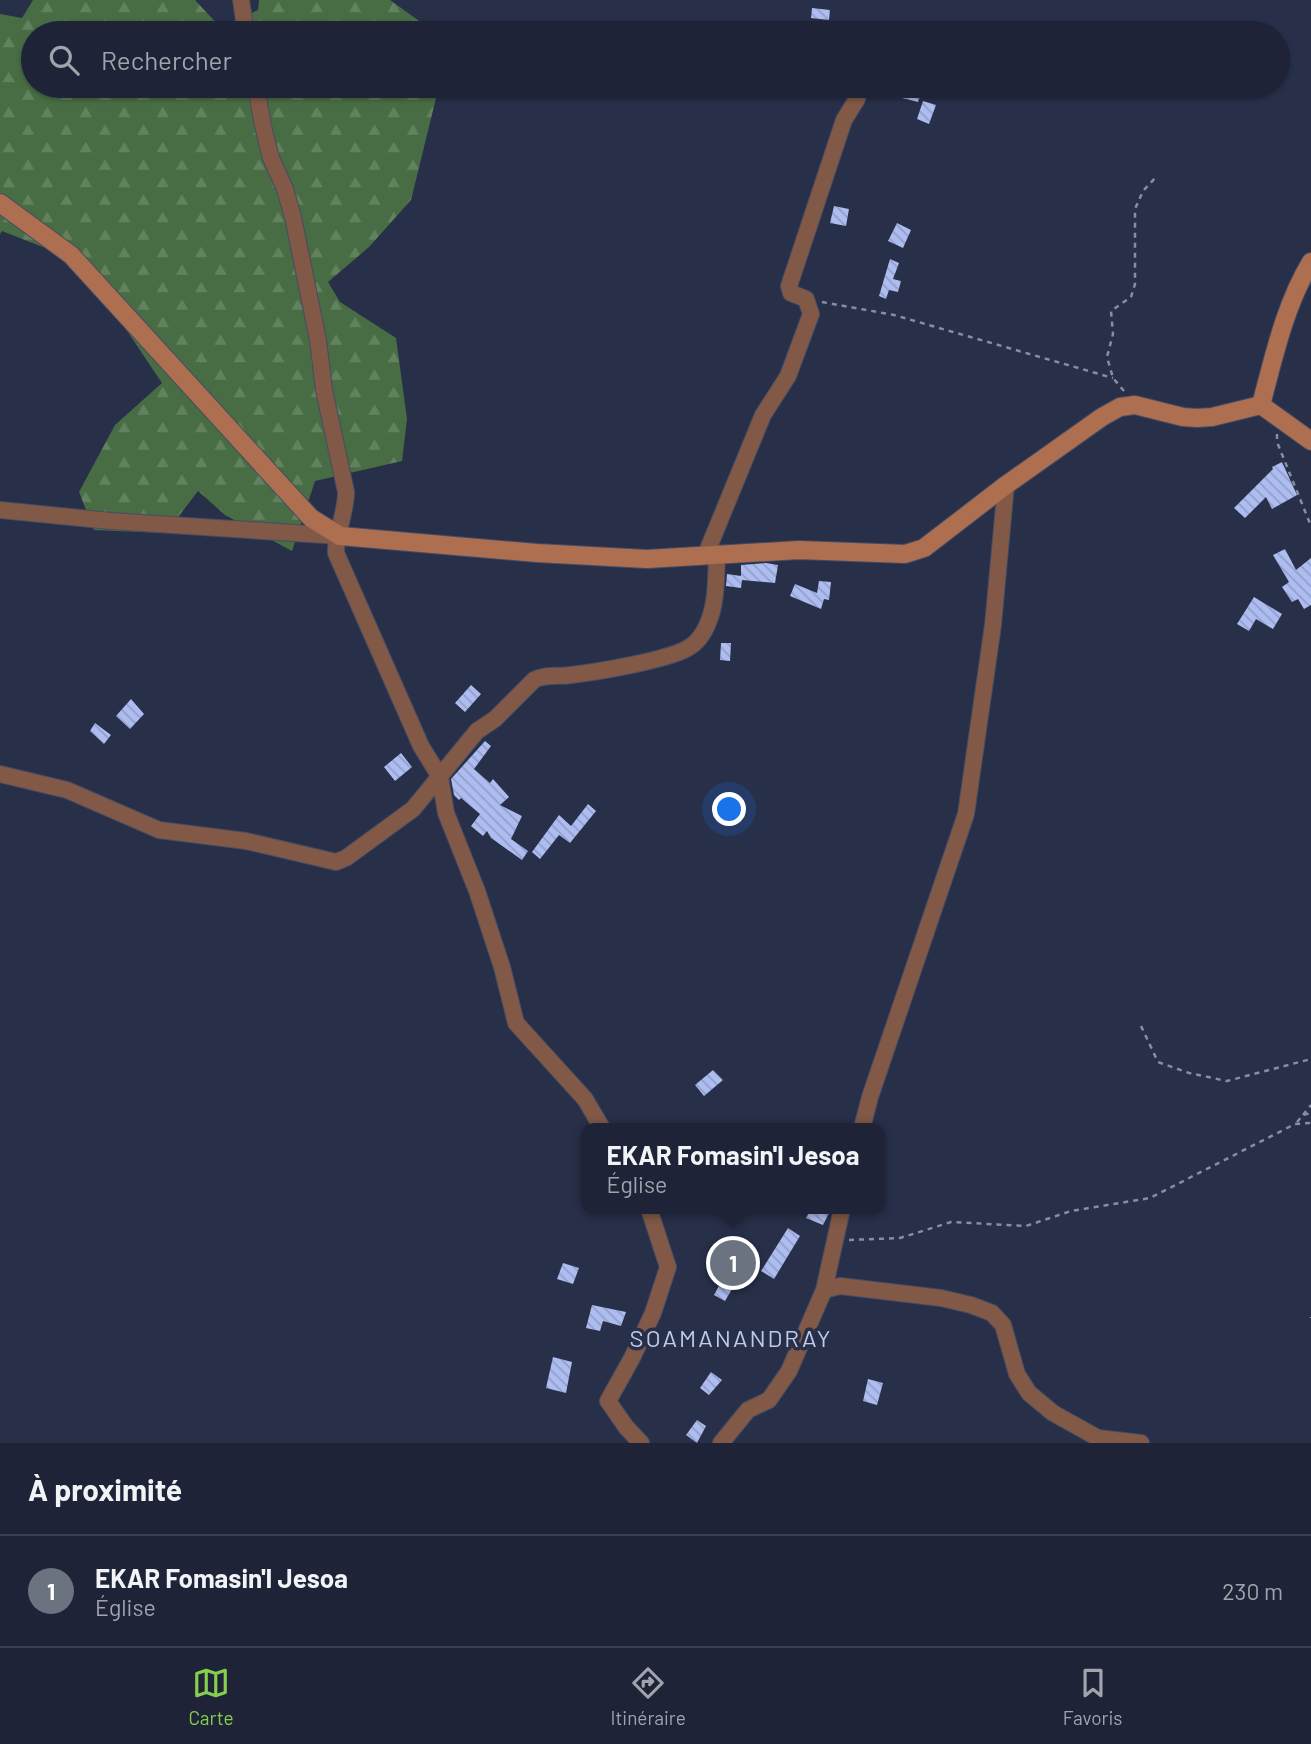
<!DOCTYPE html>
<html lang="fr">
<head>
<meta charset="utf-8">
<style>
  body { margin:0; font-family:Barlow,sans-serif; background:#2b2f42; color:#f1f3f6 }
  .you { position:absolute; left:730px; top:810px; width:24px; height:24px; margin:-18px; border:5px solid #fff; border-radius:50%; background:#1a73e8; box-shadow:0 0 0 10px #1a73e833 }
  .badge { display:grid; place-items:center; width:46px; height:46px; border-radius:50%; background:#84cf4d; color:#fff; font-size:23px; font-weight:700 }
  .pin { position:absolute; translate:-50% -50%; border:4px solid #fff; box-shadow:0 2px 7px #0006 }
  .popup { position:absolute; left:581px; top:1123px; width:304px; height:91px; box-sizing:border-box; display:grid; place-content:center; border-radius:14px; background:#1e2337; filter:drop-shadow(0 2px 5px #0005); font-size:23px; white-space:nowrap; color:#a1a4ad }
  .popup b { font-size:26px; color:#f1f3f6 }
  .popup::after { content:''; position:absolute; left:50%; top:100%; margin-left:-14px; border:14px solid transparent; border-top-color:#1e2337 }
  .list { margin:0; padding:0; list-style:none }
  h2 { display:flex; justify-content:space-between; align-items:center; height:91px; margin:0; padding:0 28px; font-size:30px }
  h2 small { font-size:23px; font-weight:400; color:#a1a4ad }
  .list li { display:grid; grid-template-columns:46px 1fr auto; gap:21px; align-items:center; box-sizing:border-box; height:112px; padding:0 28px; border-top:2px solid #3c4052 }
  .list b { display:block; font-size:26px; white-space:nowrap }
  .list p { margin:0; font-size:23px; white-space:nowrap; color:#a1a4ad }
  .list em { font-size:23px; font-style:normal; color:#a1a4ad }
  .icon { flex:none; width:38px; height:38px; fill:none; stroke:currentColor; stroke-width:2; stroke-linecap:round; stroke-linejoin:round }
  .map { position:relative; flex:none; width:1311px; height:1443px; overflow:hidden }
  .search { position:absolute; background:#1e2337; box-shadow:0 2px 5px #0004; left:21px; right:21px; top:21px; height:77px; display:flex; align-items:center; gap:18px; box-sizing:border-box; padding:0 24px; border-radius:38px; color:#a1a4ad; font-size:26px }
  .sheet { height:203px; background:#1e2337 }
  nav { display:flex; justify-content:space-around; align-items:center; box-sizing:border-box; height:98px; border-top:2px solid #3c4052; background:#1e2337; font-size:19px; color:#a1a4ad }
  nav a { display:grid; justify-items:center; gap:4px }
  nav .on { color:#84cf4d }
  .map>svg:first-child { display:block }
  .forest { fill:url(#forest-firs) }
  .building { fill:url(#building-back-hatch) }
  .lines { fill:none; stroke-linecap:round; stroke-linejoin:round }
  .street-casing { stroke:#454c64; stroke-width:18 }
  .secondary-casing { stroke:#454c64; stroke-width:20 }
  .path { stroke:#878ea3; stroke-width:2.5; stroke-dasharray:5 5; stroke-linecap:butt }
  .street { stroke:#815946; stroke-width:16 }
  .secondary { stroke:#ae6e50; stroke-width:18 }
  .labels { text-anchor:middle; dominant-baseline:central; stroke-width:7; stroke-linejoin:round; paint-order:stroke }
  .quarter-label { font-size:24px; letter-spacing:2px; fill:#c0caeb; stroke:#282f49 }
</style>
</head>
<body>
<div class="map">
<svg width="1311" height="1443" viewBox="0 0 1311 1443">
  <defs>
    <pattern id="forest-firs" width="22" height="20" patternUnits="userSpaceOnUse" patternTransform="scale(1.75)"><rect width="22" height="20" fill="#486d44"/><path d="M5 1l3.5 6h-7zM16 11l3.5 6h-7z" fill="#62825f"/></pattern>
    <pattern id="building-back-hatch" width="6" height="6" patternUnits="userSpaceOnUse" patternTransform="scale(1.75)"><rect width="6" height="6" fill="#aebdf1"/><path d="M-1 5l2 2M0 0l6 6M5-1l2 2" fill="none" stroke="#939fc7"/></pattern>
  </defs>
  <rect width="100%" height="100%" fill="#282f49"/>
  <!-- forest -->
  <path class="forest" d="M33,0h162l25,27 38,-17 1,-10h131l46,33h-403v53h406l-28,114 -42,47 -41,35 12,20 56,36 11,81 -5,42 -87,20 -23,70 -67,-36 -27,-24 -32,42 -72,-3 -15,-38 36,-67 47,-42 -81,-121 -79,-31 -2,3v-220l22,4z"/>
  <!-- building -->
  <path class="building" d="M812,8l18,2 -1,10 -18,-2z
    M905,86l17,4 -4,12 -16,-4z
    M923,101l13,4 -7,19 -12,-5z
    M834,206l15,3 -3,17 -16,-3z
    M897,223l14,7 -8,18 -15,-7z
    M890,259l9,4 -6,16 8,2 -3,11 -9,-2 -3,9 -7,-3z
    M1282,462l15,33 -25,14 -6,-12 -21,21 -11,-10 39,-39 -1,-2z
    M1285,549l11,21 15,-12v47l-7,4 -6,-10 -6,3 -10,-15 7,-5 -16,-27z
    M766,563l12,2 -3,18 -33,-3 -1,8 -15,-2 1,-12 14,2v-11z
    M819,581l12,1 -2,18 -5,-1 -3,10 -31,-13 5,-12 22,9z
    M1254,597l28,17 -9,15 -17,-10 -7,12 -12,-7z
    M721,643h10l-1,18 -10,-1z
    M471,685l10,9 -16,18 -10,-9z
    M131,699l13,15 -14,15 -14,-13z
    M95,723l16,12 -7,9 -14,-13z
    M485,741l6,5 -17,23 16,14 3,-4 16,18 -9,8 22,11 -11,23 17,12 -6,9 -31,-22 -4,-7 -4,5 -12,-10 9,-12 -19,-16 -2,2 -5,-5 -3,-16z
    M401,753l11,14 -17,14 -11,-14z
    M588,804l8,7 -26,32 -11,-8 -19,24 -8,-7 27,-37 12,11z
    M713,1070l10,10 -19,16 -9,-11z
    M811,1209h20l-8,16 -17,-7z
    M788,1228l12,8 -26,43 -13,-8z
    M724,1249l31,20 -8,14 -8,-6 -14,24 -11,-6 14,-26 -11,-8z
    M563,1263l16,5 -6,16 -16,-5z
    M592,1305l34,7 -5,14 -18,-5 -3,10 -14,-3z
    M553,1357l19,5 -6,31 -20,-5z
    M711,1372l11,8 -13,15 -9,-7z
    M868,1379l15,4 -6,22 -14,-4z
    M697,1420l9,6 -9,17 -11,-8z"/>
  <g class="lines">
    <defs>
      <path id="street" d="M241,0l5,33
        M256,86l7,40 8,32 14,31 8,28 25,123 6,50 22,102c0,21 -11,44 -10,61l85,193 19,31 6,36 31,78 25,76 14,56 69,76 17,29
        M0,510l111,11 229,15
        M706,554l57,-139 25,-39 23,-62 -5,-15 -15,-6 -2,-7 55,-166 13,-21 3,-13
        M0,774l67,16 92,40 87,11 90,21 10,-4 67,-49 64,-78 18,-12 39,-39c11,-6 25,-3 37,-5 26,-3 97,-15 117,-27 9,-5 16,-15 20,-25 9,-21 8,-47 9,-70
        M862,1128l8,-31 96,-283 27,-189 13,-140
        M824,1290l18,-81
        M641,1443l-15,-16 -18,-26 24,-43 21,-45 15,-46 -19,-58
        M721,1443l27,-33 21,-10 20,-29 35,-81 16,-4 101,12 30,7 21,8 11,12 14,49 12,19 24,20 45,25 43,5"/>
      <path id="secondary" d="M0,203l71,52 240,263 29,18 197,17 110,6 152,-9 106,4 19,-6 82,-63 96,-68 18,-10 15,-2 48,12 14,1 15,-1 49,-12 50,36
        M1261,405c13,-49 24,-100 50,-143"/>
    </defs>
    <!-- street casing -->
    <use href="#street" class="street-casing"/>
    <!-- secondary casing -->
    <use href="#secondary" class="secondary-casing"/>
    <!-- path -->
    <path class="path" d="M822,302l72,13 219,63
      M1124,391l-11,-13 -6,-21 6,-23 -2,-23 20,-14 4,-13v-75l8,-18 13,-14
      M1277,434v8l34,84
      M1141,1026l17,36 31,11 38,8 84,-22
      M1303,1115l8,-10
      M1297,1122l6,-7 8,-2
      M849,1240l51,-2 51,-16 75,4 45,-15 79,-13 145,-74 16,-1
      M1311,1318v-1"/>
    <!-- street -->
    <use href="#street" class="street"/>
    <!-- secondary -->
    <use href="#secondary" class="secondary"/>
  </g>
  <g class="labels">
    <!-- quarter labels -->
    <g class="quarter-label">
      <text x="731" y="1337">SOAMANANDRAY</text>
    </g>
  </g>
</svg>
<div class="you"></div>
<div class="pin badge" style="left:733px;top:1263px;background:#6b7280">1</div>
<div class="popup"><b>EKAR Fomasin'I Jesoa</b>Église</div>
<div class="search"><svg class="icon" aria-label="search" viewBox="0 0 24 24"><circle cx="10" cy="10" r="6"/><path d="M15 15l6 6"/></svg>Rechercher</div>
</div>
<section class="sheet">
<h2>À proximité<small></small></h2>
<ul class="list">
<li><span class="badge" style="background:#6b7280">1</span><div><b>EKAR Fomasin'I Jesoa</b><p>Église</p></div><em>230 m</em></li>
</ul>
</section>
<nav>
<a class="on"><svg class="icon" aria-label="map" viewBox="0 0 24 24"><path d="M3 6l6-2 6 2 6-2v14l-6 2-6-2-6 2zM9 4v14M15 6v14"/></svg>Carte</a>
<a><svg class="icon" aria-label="directions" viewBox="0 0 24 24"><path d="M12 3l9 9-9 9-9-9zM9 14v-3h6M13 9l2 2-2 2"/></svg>Itinéraire</a>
<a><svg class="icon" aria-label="saved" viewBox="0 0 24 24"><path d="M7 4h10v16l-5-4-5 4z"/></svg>Favoris</a>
</nav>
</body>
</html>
